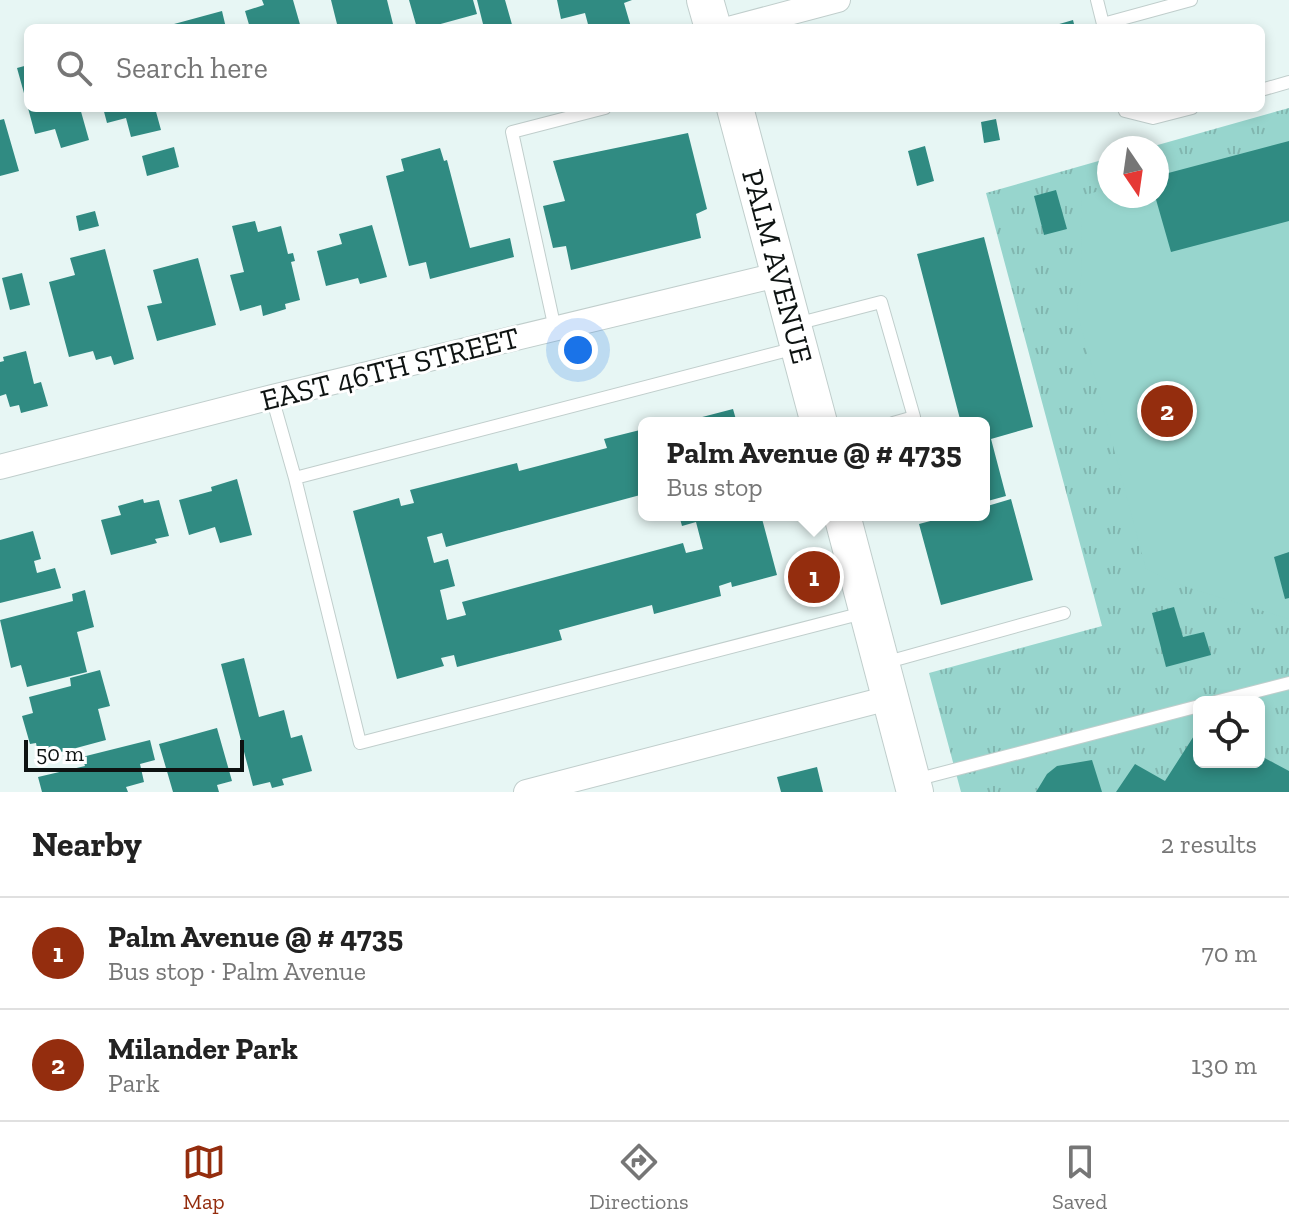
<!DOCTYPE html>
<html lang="en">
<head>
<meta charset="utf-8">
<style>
  body { margin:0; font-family:"Zilla Slab",serif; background:#f2f2f2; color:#222 }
  .controls { position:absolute; right:24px; bottom:24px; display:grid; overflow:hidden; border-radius:12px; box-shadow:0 4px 12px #0003 }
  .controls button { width:72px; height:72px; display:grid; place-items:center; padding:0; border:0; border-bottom:2px solid #e0e0e0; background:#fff; color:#222; font:40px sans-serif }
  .compass { position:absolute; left:1097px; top:136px; width:72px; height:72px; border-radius:50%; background:#fff; box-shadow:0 4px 12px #0003; rotate:167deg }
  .scale { position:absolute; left:24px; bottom:20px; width:220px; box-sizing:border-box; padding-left:8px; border:4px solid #0e1312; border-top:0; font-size:22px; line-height:28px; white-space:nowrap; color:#0e1312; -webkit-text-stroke:6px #fff; paint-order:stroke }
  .you { position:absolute; left:578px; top:350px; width:28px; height:28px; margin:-20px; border:6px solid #fff; border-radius:50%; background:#1a73e8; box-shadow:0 0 0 12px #1a73e833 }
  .badge { display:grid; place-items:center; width:52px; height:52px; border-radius:50%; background:#942d0e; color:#fff; font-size:26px; font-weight:700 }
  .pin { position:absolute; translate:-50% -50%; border:4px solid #fff; box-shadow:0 2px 8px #0006 }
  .popup { position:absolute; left:638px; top:417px; width:352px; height:104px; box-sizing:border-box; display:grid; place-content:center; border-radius:12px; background:#fff; filter:drop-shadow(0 2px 6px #0005); font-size:26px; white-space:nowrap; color:#767676 }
  .popup b { font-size:30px; color:#222 }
  .popup::after { content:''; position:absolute; left:50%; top:100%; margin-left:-16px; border:16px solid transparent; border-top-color:#fff }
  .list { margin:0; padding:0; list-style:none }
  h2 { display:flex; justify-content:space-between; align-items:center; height:104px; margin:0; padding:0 32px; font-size:34px }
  h2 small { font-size:26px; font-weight:400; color:#767676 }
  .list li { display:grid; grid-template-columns:52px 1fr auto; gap:24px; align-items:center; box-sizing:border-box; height:112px; padding:0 32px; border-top:2px solid #e0e0e0 }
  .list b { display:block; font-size:30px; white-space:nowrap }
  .list p { margin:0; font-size:26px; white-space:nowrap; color:#767676 }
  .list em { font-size:26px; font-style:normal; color:#767676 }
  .icon { flex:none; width:44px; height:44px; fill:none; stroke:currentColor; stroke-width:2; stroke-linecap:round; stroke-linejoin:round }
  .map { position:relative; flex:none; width:1289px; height:792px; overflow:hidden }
  .search { position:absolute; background:#fff; box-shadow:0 4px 12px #0003; left:24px; right:24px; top:24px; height:88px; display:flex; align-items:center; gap:20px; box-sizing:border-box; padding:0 28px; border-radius:12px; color:#767676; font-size:30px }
  .sheet { height:328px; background:#fff }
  nav { display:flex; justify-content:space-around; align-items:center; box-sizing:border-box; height:112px; border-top:2px solid #e0e0e0; background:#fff; font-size:22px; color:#767676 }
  nav a { display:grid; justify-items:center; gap:4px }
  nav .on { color:#942d0e }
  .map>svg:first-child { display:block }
  .grass { fill:url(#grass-tufts); fill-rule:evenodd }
  .garden { fill:#97d5cd }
  .building { fill:#308b82 }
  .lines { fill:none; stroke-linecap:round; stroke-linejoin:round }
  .lane-casing { stroke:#c0cecc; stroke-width:14 }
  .street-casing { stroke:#c0cecc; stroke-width:26 }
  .secondary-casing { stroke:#c0cecc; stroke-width:38 }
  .lane { stroke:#fff; stroke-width:12 }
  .street { stroke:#fff; stroke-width:24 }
  .secondary { stroke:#fff; stroke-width:36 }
  .labels { text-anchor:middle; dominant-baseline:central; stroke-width:6; stroke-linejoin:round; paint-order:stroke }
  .street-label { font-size:30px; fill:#0e1312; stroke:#fff }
</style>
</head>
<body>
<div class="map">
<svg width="1289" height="792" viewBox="0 0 1289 792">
  <defs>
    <pattern id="grass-tufts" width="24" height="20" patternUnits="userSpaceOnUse" patternTransform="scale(2)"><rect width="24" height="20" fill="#97d5cd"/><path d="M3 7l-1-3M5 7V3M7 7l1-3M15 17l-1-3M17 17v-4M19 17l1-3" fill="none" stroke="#81b6af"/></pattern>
  </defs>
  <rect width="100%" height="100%" fill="#e7f6f4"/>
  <!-- grass -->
  <path class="grass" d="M1289,108v684h-328l-32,-119 173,-47 -116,-433 123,-35v38h48v-48h-10zM1199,702h60v60h-60z"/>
  <!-- garden -->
  <path class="garden" d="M1289,141v478l-115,-36 -28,-14 -69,-258 4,-33 1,-82 27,-8v8h48v-20z"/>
  <!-- building -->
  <path class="building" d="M262,0h31l8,28h-51l-5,-17 19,-6z
    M331,0h56l7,28h-56z
    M409,0h64l4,14 -51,14h-9z
    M477,0h28l8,28h-29z
    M557,0h75l-8,3 7,24 -42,1 -4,-15 -24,6z
    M222,11l4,17h-63v-1z
    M1073,20l2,8h-26v-1z
    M28,65v39h-1l-10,-36z
    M28,108h52l9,32 -28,8 -6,-19 -20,5z
    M103,108h52l6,22 -30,7 -5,-19 -19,5z
    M4,119l15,52 -19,5v-56z
    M996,119l4,21 -16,3 -3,-21z
    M688,133l19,76 -11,5 5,24 -130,32 -5,-24 -13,2 -10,-42 22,-5 -12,-40z
    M1289,141v80l-118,31 -16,-56 2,-20z
    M925,146l9,35 -17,5 -9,-35z
    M174,147l5,20 -32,9 -5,-20z
    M440,148l4,13 3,-1 23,88 40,-10 4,19 -84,22 -4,-17 -17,4 -23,-90 18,-5 -3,-12z
    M1056,190l11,39 -23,6 -10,-39z
    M95,211l4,15 -20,5 -3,-15z
    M255,221l3,11 23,-6 7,28 5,-1 2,8 -4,1 9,38 -15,4 1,5 -23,7 -2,-11 -21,6 -10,-36 14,-3 -12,-46z
    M372,225l15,52 -27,7 -2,-6 -32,8 -9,-35 25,-7 -3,-10z
    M984,237l49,190 -42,12 15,57 -22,6v-79h-23l-44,-169z
    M105,249l29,110 -20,6 -3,-9 -15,4 -3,-9 -24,6 -20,-75 26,-7 -5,-17z
    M198,258l18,67 -59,16 -10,-35 15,-3 -9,-33z
    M22,273l8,32 -20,5 -8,-32z
    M26,351l8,33 7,-2 7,24 -27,7 -2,-8 -9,2 -4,-13 -6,2v-34l4,-1 -1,-4z
    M733,409l4,14h-54v-1z
    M644,429v65l-198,53 -4,-14 -15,4 7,26 14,-4 7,27 -15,4 7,30 19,-5 -4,-13 221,-59 3,10 17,-4 -7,-27 -14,4 -3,-11h82l16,60 -45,12 -1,-5 -12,4 2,10 -67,18 -2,-9 -93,25 3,10 -105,27 -3,-12 -13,3 3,8 -47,13 -44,-168 46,-13 2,8 13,-3 -4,-13 107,-27 2,8 88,-23 -3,-9z
    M237,479l15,56 -32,8 -5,-16 -26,8 -10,-35 33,-9 -1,-4z
    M143,499l1,4 15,-3 10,36 -14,3 2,4 -46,12 -10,-35 20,-5 -3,-9z
    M1011,499l22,81 -92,25 -22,-81 34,-9h31v-8z
    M33,531l8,28 -7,2 3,12 18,-5 6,20 -61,15v-63z
    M1289,552v46l-4,1 -11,-42z
    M85,590l9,37 -17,5 10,40 -60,15 -6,-22 -10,3 -11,-48 73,-19 -1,-7z
    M1174,607l9,30 21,-5 7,23 -45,12 -14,-54z
    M244,658l15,59 25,-7 7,28 11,-3 10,36 -30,8 2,6 -12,3 -2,-6 -17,4 -32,-122z
    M100,670l10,36 -12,3 8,31 -67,18 -3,-15 -6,1 -8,-28 11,-3 -4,-16 42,-11 -1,-8z
    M217,728l15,53 -15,4 2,7h-46l-14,-48z
    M1199,728v34h60v-7l30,16v21h-173l19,-28 30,17z
    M150,740l5,20 -15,4 4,18 -18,5 2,5h-86l-4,-15 47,-11 -3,-9z
    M1092,760l10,32h-66l11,-18 10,-8z
    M817,767l6,25h-42l-4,-15z"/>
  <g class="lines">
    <defs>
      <path id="lane" d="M1097,0l7,28
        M1103,24l88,-24
        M1261,90l28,-8
        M1124,108l1,3 28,7 39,-10
        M796,324l85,-22 33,115 -21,6
        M555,329l-43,-197 93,-24
        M796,348l-501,130 65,265 503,-130
        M272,397l23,81
        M884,663l180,-50
        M1215,702l74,-19
        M915,780l284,-74"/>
      <path id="street" d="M732,28l106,-28
        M0,467l272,-70 509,-123
        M526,792l363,-94"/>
      <g id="secondary">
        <path d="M705,0l8,28"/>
        <path id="s1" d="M735,108l84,315"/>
        <path d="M842,515l73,277"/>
      </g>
    </defs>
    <!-- lane casing -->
    <use href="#lane" class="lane-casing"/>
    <!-- street casing -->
    <use href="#street" class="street-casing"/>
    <!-- secondary casing -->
    <use href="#secondary" class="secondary-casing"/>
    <!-- lane -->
    <use href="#lane" class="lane"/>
    <!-- street -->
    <use href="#street" class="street"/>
    <!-- secondary -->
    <use href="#secondary" class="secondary"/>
  </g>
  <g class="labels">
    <!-- street labels -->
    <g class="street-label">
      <text stroke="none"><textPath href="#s1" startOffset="164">PALM AVENUE</textPath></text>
      <text transform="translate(390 369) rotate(-14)">EAST 46TH STREET</text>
    </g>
  </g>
</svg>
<div class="controls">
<button><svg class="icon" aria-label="locate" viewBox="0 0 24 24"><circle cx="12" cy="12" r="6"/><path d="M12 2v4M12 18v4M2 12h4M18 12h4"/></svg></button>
</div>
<svg class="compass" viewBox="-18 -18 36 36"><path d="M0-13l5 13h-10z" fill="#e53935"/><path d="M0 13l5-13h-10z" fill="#767676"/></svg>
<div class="scale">50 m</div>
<div class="you"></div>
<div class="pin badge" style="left:814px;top:577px">1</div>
<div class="popup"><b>Palm Avenue @ # 4735</b>Bus stop</div>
<div class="pin badge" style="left:1167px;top:411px">2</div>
<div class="search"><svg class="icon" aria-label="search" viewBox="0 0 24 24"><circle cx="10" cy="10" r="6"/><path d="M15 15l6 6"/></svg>Search here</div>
</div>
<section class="sheet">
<h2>Nearby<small>2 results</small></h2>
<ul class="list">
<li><span class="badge">1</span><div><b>Palm Avenue @ # 4735</b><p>Bus stop · Palm Avenue</p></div><em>70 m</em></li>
<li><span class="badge">2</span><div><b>Milander Park</b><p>Park</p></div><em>130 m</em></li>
</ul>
</section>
<nav>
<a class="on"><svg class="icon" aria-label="map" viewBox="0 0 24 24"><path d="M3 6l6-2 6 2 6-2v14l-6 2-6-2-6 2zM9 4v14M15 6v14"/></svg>Map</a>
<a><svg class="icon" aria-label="directions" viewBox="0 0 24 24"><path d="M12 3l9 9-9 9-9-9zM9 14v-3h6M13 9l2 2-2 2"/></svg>Directions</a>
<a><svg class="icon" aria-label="saved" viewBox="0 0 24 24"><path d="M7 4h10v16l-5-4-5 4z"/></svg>Saved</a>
</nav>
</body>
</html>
